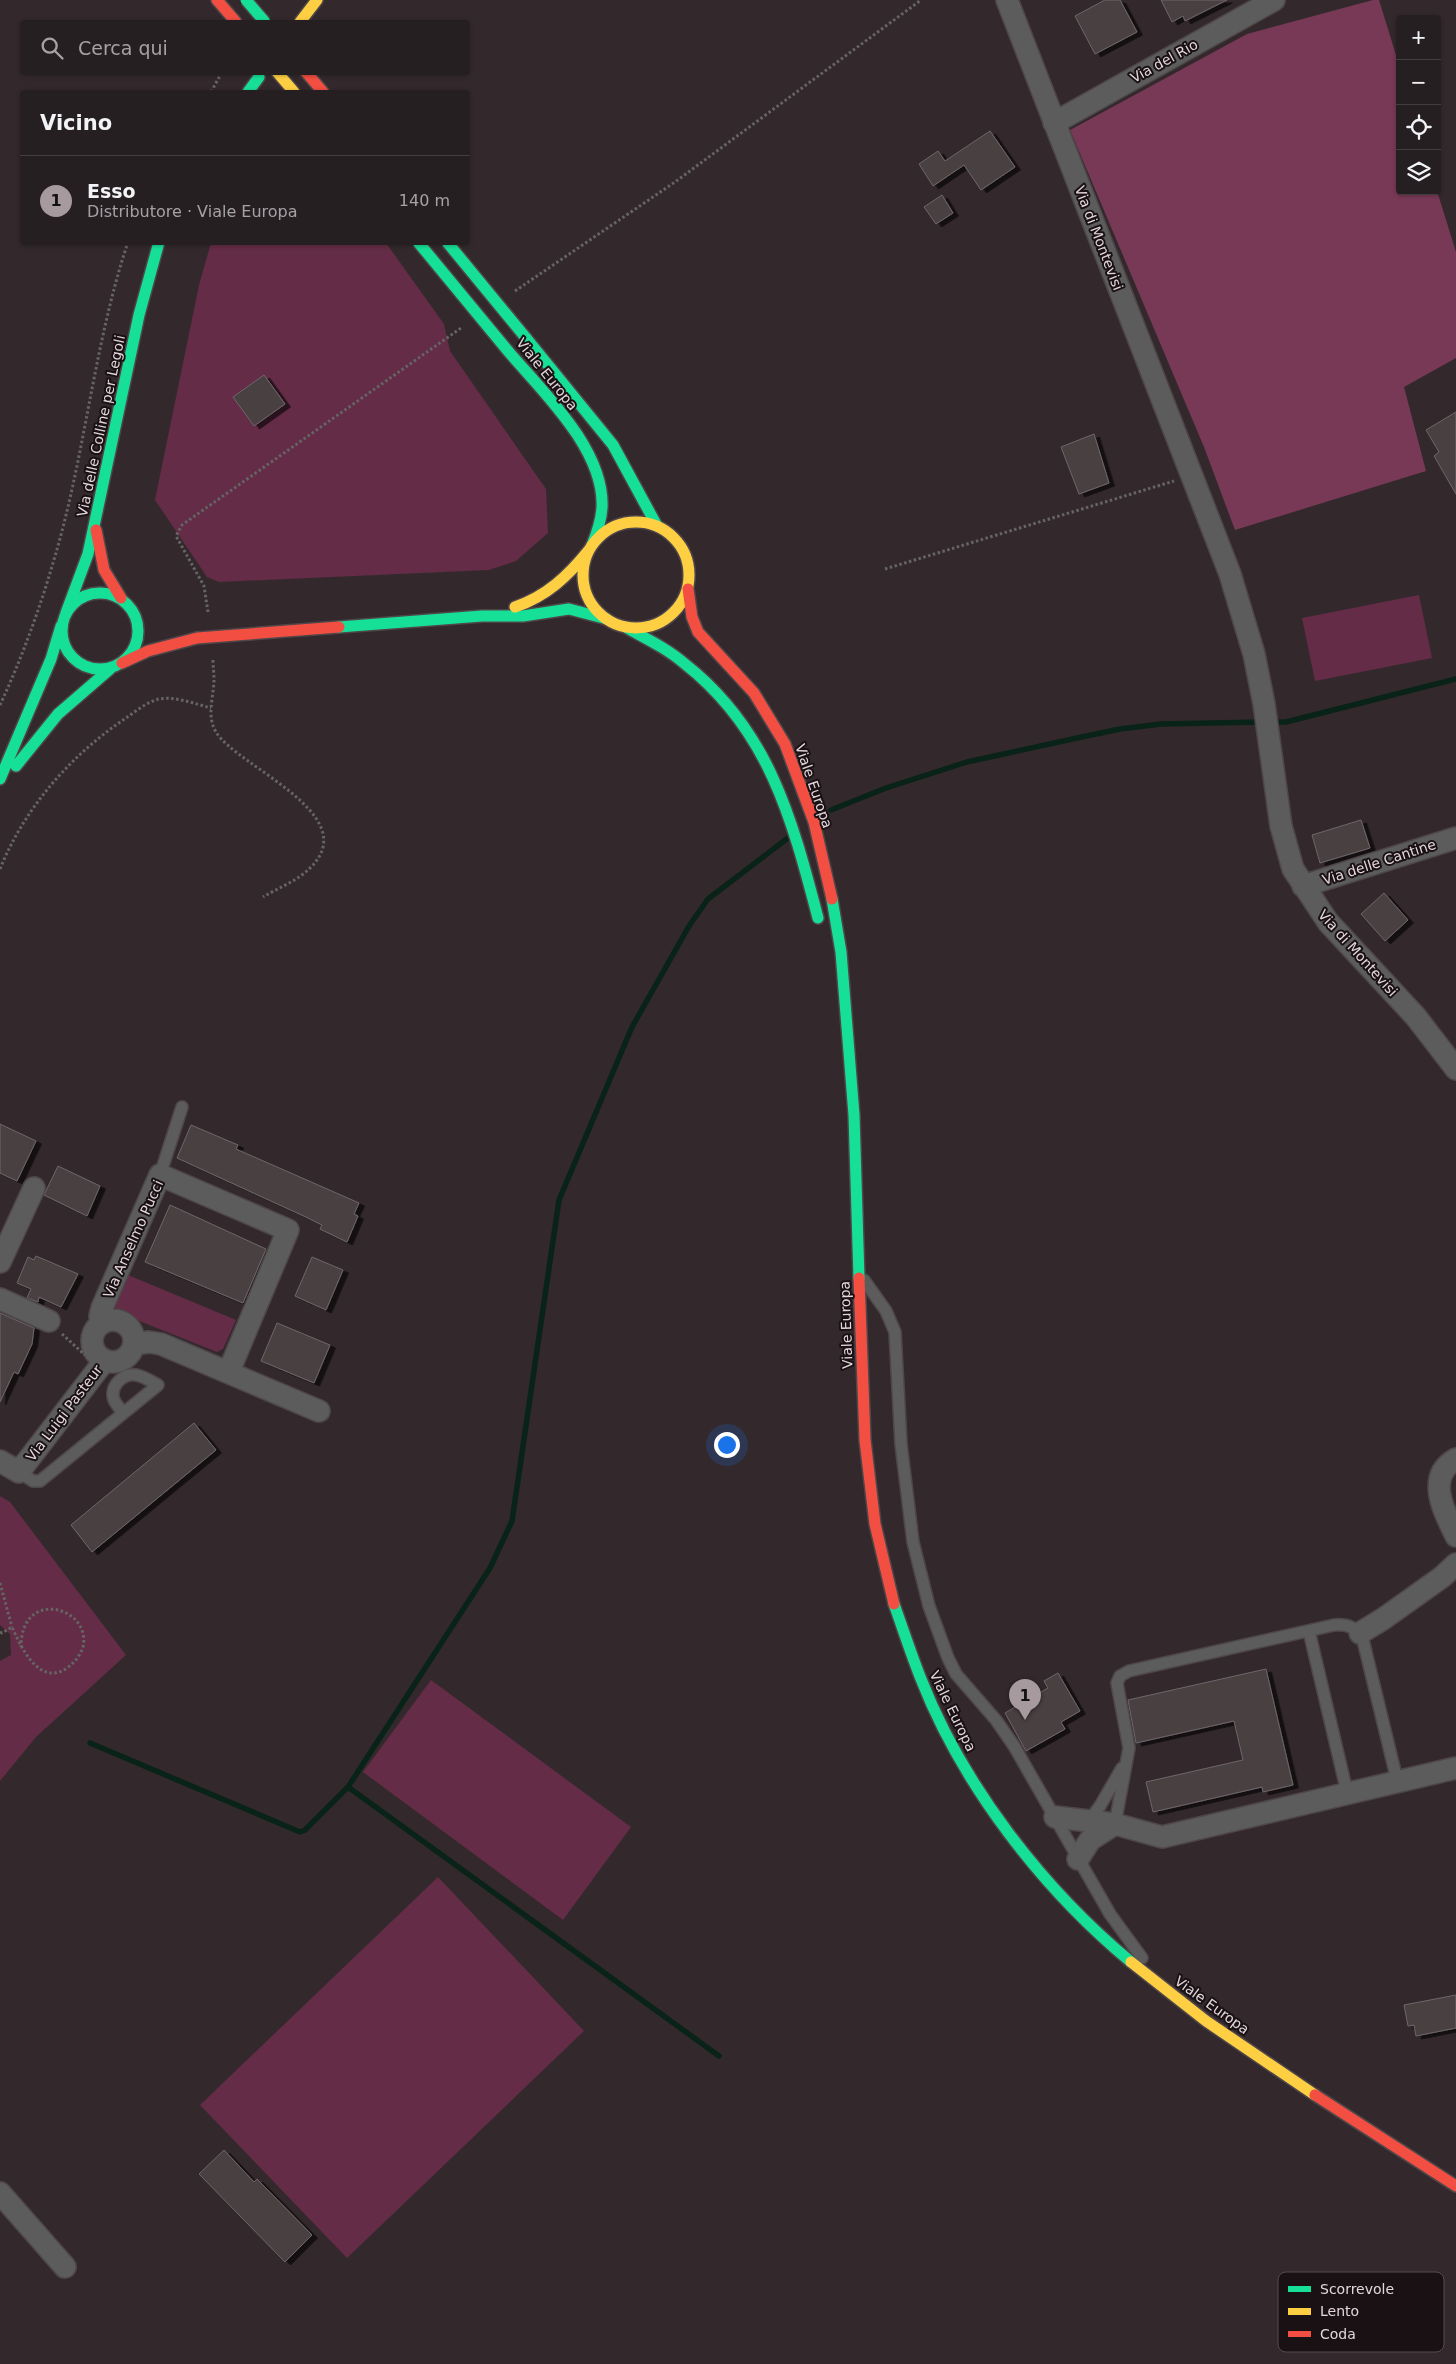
<!DOCTYPE html>
<html lang="it">
<head>
<meta charset="utf-8">
<style>
  body { margin:0; font-family:"DejaVu Sans",sans-serif; background:#2e272a; color:#f1f3f6 }
  .controls { position:absolute; right:15px; top:15px; display:grid; overflow:hidden; border-radius:5px; box-shadow:0 1px 4px #0004 }
  .controls button { width:45px; height:45px; display:grid; place-items:center; padding:0; border:0; border-bottom:1px solid #423d40; background:#261f22; color:#f1f3f6; font:25px sans-serif }
  .you { position:absolute; left:726px; top:1444px; width:18px; height:18px; margin:-12px; border:4px solid #fff; border-radius:50%; background:#1a73e8; box-shadow:0 0 0 8px #1a73e833 }
  .badge { display:grid; place-items:center; width:32px; height:32px; border-radius:50%; background:#a69a9f; color:#111; font-size:16px; font-weight:700 }
  .pin { position:absolute; translate:-50% -41px; filter:drop-shadow(0 1px 2px #0008) }
  .pin::after { content:''; position:absolute; top:26px; width:18px; height:15px; background:inherit; clip-path:polygon(0 0,100% 0,50% 100%) }
  .list { margin:0; padding:0; list-style:none }
  h2 { display:flex; justify-content:space-between; align-items:center; height:65px; margin:0; padding:0 20px; font-size:21px }
  h2 small { font-size:16px; font-weight:400; color:#a4a2a5 }
  .list li { display:grid; grid-template-columns:32px 1fr auto; gap:15px; align-items:center; box-sizing:border-box; height:90px; padding:0 20px; border-top:1px solid #423d40 }
  .list b { display:block; font-size:19px; white-space:nowrap }
  .list p { margin:0; font-size:16px; white-space:nowrap; color:#a4a2a5 }
  .list em { font-size:16px; font-style:normal; color:#a4a2a5 }
  .icon { flex:none; width:28px; height:28px; fill:none; stroke:currentColor; stroke-width:2; stroke-linecap:round; stroke-linejoin:round }
  .map { position:relative; flex:none; width:1456px; height:2364px; overflow:hidden }
  .search { position:absolute; background:#261f22; box-shadow:0 1px 4px #0004; left:20px; top:20px; width:450px; height:55px; display:flex; align-items:center; gap:12px; box-sizing:border-box; padding:0 18px; border-radius:5px; color:#a4a2a5; font-size:19px }
  .panel { position:absolute; background:#261f22; box-shadow:0 1px 4px #0004; left:20px; top:90px; width:450px; height:155px; border-radius:5px }
  .map>svg:first-child { display:block }
  .green { fill:#642c46 }
  .forest { fill:#783956 }
  .lines { fill:none; stroke-linecap:round; stroke-linejoin:round }
  .stream { stroke:#092318; stroke-width:5.5 }
  .building { fill:#484043; stroke:#6f666a; filter:url(#shadow) }
  .lane-casing { stroke:#4e4649; stroke-width:14 }
  .street-casing { stroke:#4e4649; stroke-width:24 }
  .fast-casing { stroke:#4e4649; stroke-width:14 }
  .slow-casing { stroke:#4e4649; stroke-width:14 }
  .jam-casing { stroke:#4e4649; stroke-width:14 }
  .path { stroke:#666464; stroke-width:3; stroke-dasharray:2.5 2.5; stroke-linecap:butt }
  .lane { stroke:#5b5c5b; stroke-width:11 }
  .street { stroke:#5b5c5b; stroke-width:21 }
  .fast { stroke:#16e098; stroke-width:11 }
  .slow { stroke:#ffcf43; stroke-width:11 }
  .jam { stroke:#f24e42; stroke-width:11 }
  .fast-bridge-casing { stroke:#4e4649; stroke-width:14; stroke-linecap:butt }
  .fast-bridge { stroke:#16e098; stroke-width:11 }
  .labels { text-anchor:middle; dominant-baseline:central; stroke-width:4; stroke-linejoin:round; paint-order:stroke }
  .street-label { font-size:14px; fill:#e4d7dc; stroke:#191114 }
  .key { fill:#191114; stroke:#564c50; stroke-width:1 }
  .key-label { font-size:14px; fill:#e4d7dc }
</style>
</head>
<body>
<div class="map">
<svg width="1456" height="2364" viewBox="0 0 1456 2364">
  <defs>
    <filter id="shadow"><feDropShadow dx="5.5" dy="3" stdDeviation="0" flood-color="#0009"/></filter>
  </defs>
  <rect width="100%" height="100%" fill="#33292d"/>
  <!-- green -->
  <path class="green" d="M211,243h175l58,81 6,27 96,138 2,44 -32,28 -27,9 -270,12 -12,-5 -52,-77 44,-215z
    M1419,595l13,63 -117,23 -13,-63z
    M128,1275l108,45 -13,29 -6,3 -100,-40 -3,-8z
    M0,1496l10,6 116,153 -90,82 -36,44v-120l11,-6 -1,-21 -10,-9z
    M431,1680l200,147 -68,93 -200,-148z
    M438,1877l146,154 -237,227 -147,-153z"/>
  <!-- forest -->
  <path class="forest" d="M1373,0h6l21,68v123h37l19,61v106l-52,29 22,84 -191,59 -31,-83 -134,-317 177,-96z"/>
  <g class="lines">
    <!-- stream -->
    <path class="stream" d="M1271,722h15l170,-43
      M831,810l55,-22 81,-26 110,-24 43,-9 41,-5 101,-2
      M90,1743l210,89 5,-2 43,-43
      M719,2056l-371,-269 142,-219 22,-47 47,-321 73,-173 57,-101 19,-27 80,-61"/>
  </g>
  <!-- building -->
  <path class="building" d="M1105,0h15l17,32 -42,22 -20,-38z
    M1161,0h66l-42,21 -2,-5 -11,6z
    M990,131l25,36 -34,23 -17,-25 -31,21 -14,-22 19,-13 7,10z
    M942,195l11,18 -17,11 -12,-17z
    M264,375l21,29 -31,22 -21,-29z
    M1456,412v82l-22,-38 5,-4 -13,-22z
    M1094,434l15,49 -30,11 -18,-47z
    M1361,820l9,28 -50,15 -8,-28z
    M1384,893l24,27 -23,21 -24,-27z
    M0,1124l36,17 -19,40 -17,-8z
    M191,1125l47,20 -2,4 123,54 -5,11 4,2 -11,26 -27,-13 2,-4 -14,-7 -131,-60z
    M58,1166l42,20 -13,30 -43,-21z
    M170,1205l96,44 -23,54 -98,-41z
    M36,1256l42,18 -17,33 -22,-10 -1,5 -11,-4 4,-9 -14,-6 11,-26 6,3z
    M312,1257l31,13 -17,40 -31,-14z
    M0,1313l34,15 -2,16 -14,30 -4,-2 -14,30z
    M277,1323l53,22 -16,38 -53,-22z
    M194,1423l22,27 -124,102 -21,-27z
    M1266,1669l27,116 -30,7 -1,-5 -109,25 -7,-30 97,-22 -9,-39 -98,22 -8,-43z
    M1058,1673l22,38 -19,11 4,7 -39,22 -21,-38 43,-25 -4,-7z
    M1456,1995v33l-40,8 -2,-11 -6,1 -4,-21z
    M224,2150l30,32 3,-3 55,56 -27,27 -86,-88z"/>
  <g class="lines">
    <defs>
      <path id="lane" d="M160,1175l22,-68
        M864,1280l22,31 9,21 6,112 12,98 16,64 19,52 8,16 40,46 18,26 96,168 32,44
        M19,1472l14,9h7l118,-96c-7,-4 -15,-9 -22,-10 -13,-2 -27,11 -22,25 2,4 6,9 9,13
        M1309,1631l38,161
        M1089,1821l11,-15 22,-38
        M1115,1824l14,-76 -12,-65 3,-7 9,-5 205,-46c14,-1 23,2 29,15l34,140"/>
      <path id="street" d="M1007,0l223,574 24,80 10,50 17,122 12,43 35,53 88,95 40,52
        M1054,123l220,-123
        M1303,886l153,-48
        M0,1262l34,-74
        M0,1299l49,22
        M92 1341a21 21 0 1 1 42 0a21 21 0 1 1-42 0Z
        M102,1323l-2,-7 2,-8 58,-133 128,55 -59,141
        M134,1344l15,-2 12,2 158,67
        M1456,1459c-31,18 -12,52 0,77
        M0,1461l19,11 86,-112
        M1360,1633l23,-14 59,-42 14,-13
        M1055,1817l60,7 47,13 294,-69
        M1078,1859l12,-19 25,-16
        M0,2193l65,74"/>
      <path id="fast" d="M248,92l11,-15
        M526,338l87,107 44,81
        M508,351c35,41 97,99 94,157 -1,13 -5,25 -10,37
        M62 631a38 38 0 1 1 76 0a38 38 0 1 1-76 0Z
        M66,613l22,-59 51,-239 20,-73
        M339,627l143,-11h41l46,-7 38,10
        M627,628c20,11 41,21 58,36 84,66 107,155 133,254
        M16,766l42,-52 52,-45
        M0,779l51,-120 10,-33
        M832,899l9,53 13,163 5,163
        M894,1604c9,25 17,50 27,75 42,107 122,210 210,283"/>
      <path id="slow" d="M300,22l17,-22
        M277,72l17,20
        M583 575a53 53 0 1 1 106 0a53 53 0 1 1-106 0Z
        M515,607c32,-11 53,-31 74,-57
        M1131,1962l75,59 109,74"/>
      <path id="jam" d="M217,0l19,22
        M306,72l17,20
        M96,530l8,40 17,28
        M688,589l4,28 6,15 56,61 31,51 29,78 18,77
        M122,663l26,-12 49,-13 142,-11
        M859,1278l6,162 10,84 19,80
        M1315,2095l141,91"/>
    </defs>
    <!-- lane casing -->
    <use href="#lane" class="lane-casing"/>
    <!-- street casing -->
    <use href="#street" class="street-casing"/>
    <!-- fast casing -->
    <use href="#fast" class="fast-casing"/>
    <!-- slow casing -->
    <use href="#slow" class="slow-casing"/>
    <!-- jam casing -->
    <use href="#jam" class="jam-casing"/>
    <!-- path -->
    <path class="path" d="M211,92l11,-20
      M515,291l160,-109 246,-182
      M885,569l289,-88
      M208,612l-4,-26 -28,-50 6,-11 279,-197
      M213,660c0,7 1,13 1,19 0,17 -8,37 2,53 20,34 148,82 95,135 -12,13 -33,21 -48,30
      M0,705c21,-45 39,-94 53,-142 32,-105 40,-216 75,-321
      M0,869c25,-62 71,-114 126,-151 10,-7 21,-16 33,-19 17,-3 36,5 52,9
      M62,1334l23,21
      M0,1583l12,44
      M0,1632l2,1 10,-6c9,20 27,60 55,41 8,-6 13,-12 16,-21 9,-40 -62,-60 -62,0"/>
    <!-- lane -->
    <use href="#lane" class="lane"/>
    <!-- street -->
    <use href="#street" class="street"/>
    <!-- fast -->
    <use href="#fast" class="fast"/>
    <!-- slow -->
    <use href="#slow" class="slow"/>
    <!-- jam -->
    <use href="#jam" class="jam"/>
    <defs>
      <path id="fast-bridge" d="M246,0l19,22
        M418,242l90,109
        M447,242l79,96"/>
    </defs>
    <!-- fast-bridge casing -->
    <use href="#fast-bridge" class="fast-bridge-casing"/>
    <!-- fast-bridge -->
    <use href="#fast-bridge" class="fast-bridge"/>
  </g>
  <g class="labels">
    <!-- street labels -->
    <g class="street-label">
      <text transform="translate(1164 61) rotate(-29)">Via del Rio</text>
      <text transform="translate(1099 238) rotate(69)">Via di Montevisi</text>
      <text transform="translate(547 374) rotate(51)">Viale Europa</text>
      <text transform="translate(101 426) rotate(-78)">Via delle Colline per Legoli</text>
      <text transform="translate(814 786) rotate(71)">Viale Europa</text>
      <text transform="translate(1379 862) rotate(-18)">Via delle Cantine</text>
      <text transform="translate(1358 953) rotate(48)">Via di Montevisi</text>
      <text transform="translate(133 1239) rotate(-66)">Via Anselmo Pucci</text>
      <text transform="translate(846 1325) rotate(-92)">Viale Europa</text>
      <text transform="translate(64 1413) rotate(-53)">Via Luigi Pasteur</text>
      <text transform="translate(953 1711) rotate(64)">Viale Europa</text>
      <text transform="translate(1212 2005) rotate(36)">Viale Europa</text>
    </g>
  </g>
  <!-- legend -->
  <rect x="1278" y="2272" width="166" height="80" rx="8" class="key"/>
  <rect x="1288" y="2286" width="23" height="6" fill="#16e098"/>
  <rect x="1288" y="2308" width="23" height="7" fill="#ffcf43"/>
  <rect x="1288" y="2331" width="23" height="6" fill="#f24e42"/>
  <g class="key-label">
    <text x="1320" y="2294">Scorrevole</text>
    <text x="1320" y="2316">Lento</text>
    <text x="1320" y="2339">Coda</text>
  </g>
</svg>
<div class="controls">
<button>+</button>
<button>−</button>
<button><svg class="icon" aria-label="locate" viewBox="0 0 24 24"><circle cx="12" cy="12" r="6"/><path d="M12 2v4M12 18v4M2 12h4M18 12h4"/></svg></button>
<button><svg class="icon" aria-label="layers" viewBox="0 0 24 24"><path d="M12 4l9 5-9 5-9-5zM3 14l9 5 9-5"/></svg></button>
</div>
<div class="you"></div>
<div class="pin badge" style="left:1025px;top:1720px">1</div>
<div class="search"><svg class="icon" aria-label="search" viewBox="0 0 24 24"><circle cx="10" cy="10" r="6"/><path d="M15 15l6 6"/></svg>Cerca qui</div>
<section class="panel">
<h2>Vicino<small></small></h2>
<ul class="list">
<li><span class="badge">1</span><div><b>Esso</b><p>Distributore · Viale Europa</p></div><em>140 m</em></li>
</ul>
</section>
</div>
</body>
</html>
